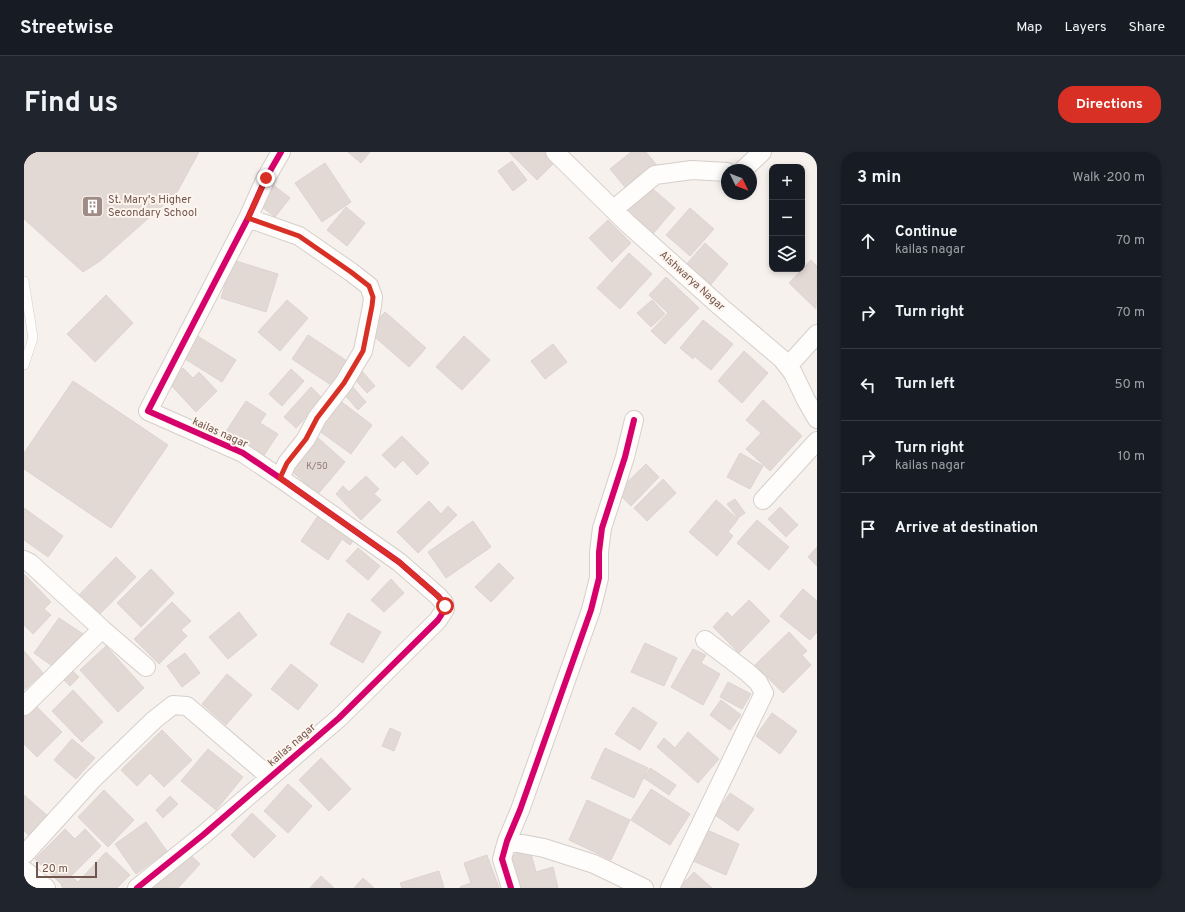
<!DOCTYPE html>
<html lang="en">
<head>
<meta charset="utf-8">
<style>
  body { margin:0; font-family:Overpass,sans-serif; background:#20242c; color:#f1f3f6 }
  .controls { position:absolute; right:12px; top:12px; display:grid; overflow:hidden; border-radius:8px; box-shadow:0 2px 6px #0003 }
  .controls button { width:36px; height:36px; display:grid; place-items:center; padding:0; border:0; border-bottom:1px solid #363941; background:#171b24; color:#f1f3f6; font:20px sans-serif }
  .compass { position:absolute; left:697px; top:12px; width:36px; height:36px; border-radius:50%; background:#171b24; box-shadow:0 2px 6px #0003; rotate:133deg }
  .scale { position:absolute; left:12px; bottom:10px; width:61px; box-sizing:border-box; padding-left:4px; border:2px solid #71564f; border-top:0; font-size:11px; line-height:14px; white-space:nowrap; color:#71564f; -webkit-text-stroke:3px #fdf5ee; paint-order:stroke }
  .stop { position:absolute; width:12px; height:12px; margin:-9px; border:3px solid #d93025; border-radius:50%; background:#fff }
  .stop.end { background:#d93025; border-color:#fff; box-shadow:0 1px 4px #0008 }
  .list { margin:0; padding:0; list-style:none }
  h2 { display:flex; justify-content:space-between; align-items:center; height:52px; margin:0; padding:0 16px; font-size:17px }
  h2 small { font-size:13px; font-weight:400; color:#9ea1a6 }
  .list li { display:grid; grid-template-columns:26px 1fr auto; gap:12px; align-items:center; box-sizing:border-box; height:72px; padding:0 16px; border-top:1px solid #363941 }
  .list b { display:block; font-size:15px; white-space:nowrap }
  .list p { margin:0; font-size:13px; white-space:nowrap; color:#9ea1a6 }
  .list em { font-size:13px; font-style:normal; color:#9ea1a6 }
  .icon { flex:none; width:22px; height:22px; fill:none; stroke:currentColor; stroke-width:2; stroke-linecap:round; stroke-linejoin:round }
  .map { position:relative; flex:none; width:793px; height:736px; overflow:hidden; border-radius:16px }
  header { display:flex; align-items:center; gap:24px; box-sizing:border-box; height:56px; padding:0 20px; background:#171b24; border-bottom:1px solid #363941 }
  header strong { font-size:19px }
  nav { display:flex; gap:22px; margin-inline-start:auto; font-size:14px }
  .intro { display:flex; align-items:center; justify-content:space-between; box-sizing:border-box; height:96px; padding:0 24px }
  h1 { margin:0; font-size:28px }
  .button { padding:10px 18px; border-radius:16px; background:#d93025; color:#fff; font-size:14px; font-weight:700 }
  main { display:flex; gap:24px; padding:0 24px }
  aside { flex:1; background:#171b24; border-radius:16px; box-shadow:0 2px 6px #0003 }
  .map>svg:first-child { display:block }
  .building { fill:#e2d9d4; stroke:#ded3cf }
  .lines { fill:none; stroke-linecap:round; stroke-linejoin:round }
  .lane-casing { stroke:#d5ceca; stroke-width:10 }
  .street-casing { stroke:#d5ceca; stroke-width:20 }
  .lane { stroke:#fefdfc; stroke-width:9 }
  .street { stroke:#fefdfc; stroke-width:18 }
  .cycleway-casing { stroke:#fdf5ee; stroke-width:8 }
  .cycleway { stroke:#d6006c; stroke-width:6 }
  .route { stroke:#d93025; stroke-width:5 }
  .labels { text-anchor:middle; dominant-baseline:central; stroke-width:4; stroke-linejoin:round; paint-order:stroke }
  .number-label { font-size:9px; fill:#8f7972 }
  .poi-label { font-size:11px; fill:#71564f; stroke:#fdf5ee; text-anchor:start }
  .street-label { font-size:11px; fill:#71564f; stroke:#fdf5ee }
</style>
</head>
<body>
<header>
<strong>Streetwise</strong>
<nav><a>Map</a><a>Layers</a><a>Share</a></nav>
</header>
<div class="intro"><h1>Find us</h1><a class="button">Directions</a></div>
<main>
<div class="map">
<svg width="793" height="736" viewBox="0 0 793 736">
  <rect width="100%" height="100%" fill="#f6f1ec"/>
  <!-- building -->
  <path class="building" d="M0,0h175l-23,42 -76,67 -17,11 -59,-53z
    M324,0h22l-9,11z
    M485,0h37l9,10 -18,18z
    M607,0h15l13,16 -30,24 -19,-23z
    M488,9l15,19 -14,11 -15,-20z
    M301,11l26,39 -29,20 -27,-39z
    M248,32l18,14 -15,19 -18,-14z
    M623,32l28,24 -23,27 -28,-25z
    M322,55l19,16 -18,23 -20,-16z
    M666,56l24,21 -24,27 -24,-21z
    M584,68l23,23 -19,19 -23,-24z
    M681,91l23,21 -20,24 -24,-21z
    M605,101l23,21 -32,35 -23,-21z
    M209,108l45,14 -12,38 -45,-14z
    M787,108l6,6 -1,43 -27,-26z
    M642,125l33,31 -34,36 -14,-13 17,-18 -19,-18z
    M82,143l27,28 -38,39 -28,-28z
    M263,148l21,18 -28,33 -22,-19z
    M628,148l13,14 -14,13 -14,-14z
    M361,160l41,36 -17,19 -41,-36z
    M679,168l30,24 -22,26 -17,-14 -1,3 -13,-11z
    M172,183l40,25 -14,22 -40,-25z
    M284,183l39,26 -16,24 -39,-26z
    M440,184l26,24 -28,30 -26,-23z
    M529,192l14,18 -22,17 -14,-18z
    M720,199l24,22 -26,30 -24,-22z
    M159,216l10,10 6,-6 18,19 -21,21 -28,-30z
    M267,217l13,12 -22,25 -13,-12z
    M336,217l15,17 -8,7 -15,-17z
    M49,229l95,64 -57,83 -87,-59v-16z
    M327,233l15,17 -8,8 -15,-17z
    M287,235l12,12 -27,29 -12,-11z
    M315,248l33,25 -21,29 -33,-24z
    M739,248l39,36 -32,35 -24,-22 15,-16 -15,-13z
    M222,249l20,13 -6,9 18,11 -15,23 -38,-24z
    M378,284l27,27 -12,12 -14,-15 -8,8 -13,-13z
    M293,285l28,25 -27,32 -29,-25z
    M716,301l23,13 -13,23 -23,-12z
    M622,312l13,13 -28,29 -14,-14z
    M342,324l13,13 -5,5 7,6 -20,20 -25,-26 7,-8 6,6z
    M639,327l13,14 -29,28 -13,-13z
    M711,347l10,14 -7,5 -11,-14z
    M692,348l22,19 -10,13 5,4 -16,20 -28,-24z
    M405,349l12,13 7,-8 9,9 -39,38 -21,-21z
    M756,355l18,18 -12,12 -18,-18z
    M0,356l39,28 -15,21 -24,-17z
    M294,364l40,18 -8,11 -8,-6 -14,21 -27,-19z
    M733,368l32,27 -20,23 -32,-27z
    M449,369l18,26 -45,31 -18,-26z
    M793,395v19l-9,-9z
    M334,396l22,18 -12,14 -22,-19z
    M92,405l20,20 -38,39 -20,-20z
    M475,411l15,15 -23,24 -16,-15z
    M127,417l23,24 -33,34 -24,-24z
    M0,422l27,28 -7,7 7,6 -18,19 -9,-9z
    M367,427l13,14 -20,19 -13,-12z
    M779,437l14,12v31l-7,8 -30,-24z
    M725,448l21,21 -31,32 -26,-26 14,-15 5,5z
    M148,450l19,19 -10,9 6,6 -28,28 -25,-25z
    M215,460l18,23 -29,24 -19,-22z
    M324,461l33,19 -18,31 -33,-19z
    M35,466l24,16 -25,36 -24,-17z
    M765,480l18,19 -5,4 9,10 -28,28 -28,-28z
    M621,491l32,15 -13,28 -33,-14z
    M82,494l38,42 -26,24 -38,-42z
    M669,497l13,6 -5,8 19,11 -17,31 -32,-18z
    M0,499l19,22 -19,17z
    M161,501l15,20 -18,14 -15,-21z
    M267,512l27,21 -20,25 -27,-21z
    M45,515l10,10 -9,9 -10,-10z
    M203,522l25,21 -26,30 -24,-21z
    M704,530l23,12 -9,15 -22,-12z
    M49,538l30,32 -21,20 -30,-31z
    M697,548l20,15 -11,15 -20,-15z
    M9,551l29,29 -25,25 -13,-13v-31z
    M609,555l24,16 -17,27 -25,-16z
    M748,561l25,18 -17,23 -24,-18z
    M366,576l11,5 -7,18 -12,-5z
    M138,578l30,30 -28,27 -14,-14 -13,13 -16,-16z
    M664,580l31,27 -21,24 -41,-36 7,-9 11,10z
    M48,587l23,19 -19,21 -22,-19z
    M581,596l43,20 -14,30 -43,-20z
    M184,597l35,28 -27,33 -35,-29z
    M297,606l30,31 -22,22 -30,-31z
    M626,616l26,17 -7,10 -25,-17z
    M264,632l24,22 -24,27 -24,-22z
    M627,637l39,25 -20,31 -39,-25z
    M80,638l30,30 -26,27 -30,-30z
    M706,641l24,16 -16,22 -23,-16z
    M0,643l25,22 -18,20 -7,-6z
    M146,644l8,8 -15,14 -7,-8z
    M563,648l43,20 -19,40 -42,-20z
    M228,661l24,23 -22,22 -23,-23z
    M122,670l21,29 -31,23 -21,-30z
    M41,677l10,10 10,-10 16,17 -39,39 -27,-26z
    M683,678l32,14 -13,31 -33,-14z
    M161,698l15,14 -22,24h-28z
    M506,698l6,22 17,-5 5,21h-41l-8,-32z
    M82,700l24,23 -13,13h-54l-2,-2 10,-10 7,6z
    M463,703l12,33h-39v-1l11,-4 -7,-20z
    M415,719l5,17h-42l-2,-5z
    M670,720l18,16h-33z
    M297,724l13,12h-24z
    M339,726l11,10h-20z"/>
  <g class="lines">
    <defs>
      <path id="lane" d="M0,129l9,57 -9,27"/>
      <path id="street" d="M531,0l72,71 95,85 60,51 11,14 13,27 11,19
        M719,18l19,-18
        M590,57l41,-34 37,-5 35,2
        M224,66l51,18 52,36 18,14 4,11 -1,9 -9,45 -19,32 -27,35 -11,21 -19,24 -7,15
        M764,214l29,-32
        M739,348l54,-59
        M0,408l6,3 72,66 44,38
        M0,554l78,-77
        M483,689l37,7 50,16 50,24
        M0,703l69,-76 61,-59 19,-15 14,1 83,71
        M0,718l22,18
        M113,736l66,-53 136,-117 99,-98 7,-11 -1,-6 -6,-7 -39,-34 -119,-84 -37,-25 -95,-42 100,-193 18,-40 15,-26
        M487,736l-9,-29 5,-18 13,-31 71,-200 8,-32v-26l3,-24 23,-71 9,-37
        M646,736l94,-195 -6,-11 -11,-10 -42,-32"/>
    </defs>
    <!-- lane casing -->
    <use href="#lane" class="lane-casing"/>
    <!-- street casing -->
    <use href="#street" class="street-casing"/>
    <!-- lane -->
    <use href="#lane" class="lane"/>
    <!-- street -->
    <use href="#street" class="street"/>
    <defs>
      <path id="cycleway" d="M113,736l66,-53 136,-117 99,-98 7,-11 -1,-6 -6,-7 -39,-34 -119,-84 -37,-25 -95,-42 100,-193 18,-40 15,-26
        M487,736l-9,-29 5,-18 13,-31 71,-200 8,-32v-26l3,-24 23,-71 9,-37"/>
    </defs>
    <!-- cycleway casing -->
    <use href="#cycleway" class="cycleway-casing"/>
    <!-- cycleway -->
    <use href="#cycleway" class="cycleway"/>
  </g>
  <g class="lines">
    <!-- route -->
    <path class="route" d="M242,26l-18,40 51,18 52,36 18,14 4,11 -1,9 -9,45 -19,32 -27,35 -11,21 -19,24 -7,15 119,84 39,34 7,10"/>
  </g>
  <!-- icons -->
  <defs>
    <symbol id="building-square" viewBox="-11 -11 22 22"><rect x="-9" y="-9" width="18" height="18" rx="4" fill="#a08c86" stroke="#fdf5ee"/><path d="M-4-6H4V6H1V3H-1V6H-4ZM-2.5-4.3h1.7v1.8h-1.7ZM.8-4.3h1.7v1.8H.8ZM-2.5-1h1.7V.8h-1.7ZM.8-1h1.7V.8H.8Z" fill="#fff"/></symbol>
  </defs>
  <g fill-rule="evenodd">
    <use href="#building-square" x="56" y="42" width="25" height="25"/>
  </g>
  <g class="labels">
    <!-- number labels -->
    <g class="number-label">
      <text x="293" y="314">K/50</text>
    </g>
    <!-- poi labels -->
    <g class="poi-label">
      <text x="84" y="48">St. Mary's Higher<tspan x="84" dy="13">Secondary School</tspan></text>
    </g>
    <!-- street labels -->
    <g class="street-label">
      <text transform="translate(668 129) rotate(42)">Aishwarya Nagar</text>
      <text transform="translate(196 281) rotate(24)">kailas nagar</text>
      <text transform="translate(268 593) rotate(-41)">kailas nagar</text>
    </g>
  </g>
</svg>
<div class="controls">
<button>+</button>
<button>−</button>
<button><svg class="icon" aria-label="layers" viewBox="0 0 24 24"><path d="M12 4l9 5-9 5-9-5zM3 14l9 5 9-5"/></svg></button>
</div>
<svg class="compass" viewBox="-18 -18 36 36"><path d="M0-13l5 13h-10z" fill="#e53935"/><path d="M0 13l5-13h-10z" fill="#9ea1a6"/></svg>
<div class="scale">20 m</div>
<div class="stop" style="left:421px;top:454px"></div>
<div class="stop end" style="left:242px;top:26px"></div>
</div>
<aside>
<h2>3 min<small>Walk · 200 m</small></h2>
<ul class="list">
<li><svg class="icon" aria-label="ahead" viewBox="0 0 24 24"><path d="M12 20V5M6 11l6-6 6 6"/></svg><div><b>Continue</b><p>kailas nagar</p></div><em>70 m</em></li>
<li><svg class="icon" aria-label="right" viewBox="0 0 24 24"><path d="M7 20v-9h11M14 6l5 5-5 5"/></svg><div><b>Turn right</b></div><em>70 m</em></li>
<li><svg class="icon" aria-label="left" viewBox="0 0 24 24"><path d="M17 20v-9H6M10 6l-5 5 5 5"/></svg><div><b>Turn left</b></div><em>50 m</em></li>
<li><svg class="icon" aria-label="right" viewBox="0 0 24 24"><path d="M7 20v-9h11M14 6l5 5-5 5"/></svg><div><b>Turn right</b><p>kailas nagar</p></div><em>10 m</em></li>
<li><svg class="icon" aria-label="arrive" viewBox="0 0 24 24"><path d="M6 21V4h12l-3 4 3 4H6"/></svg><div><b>Arrive at destination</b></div></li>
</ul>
</aside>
</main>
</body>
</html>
